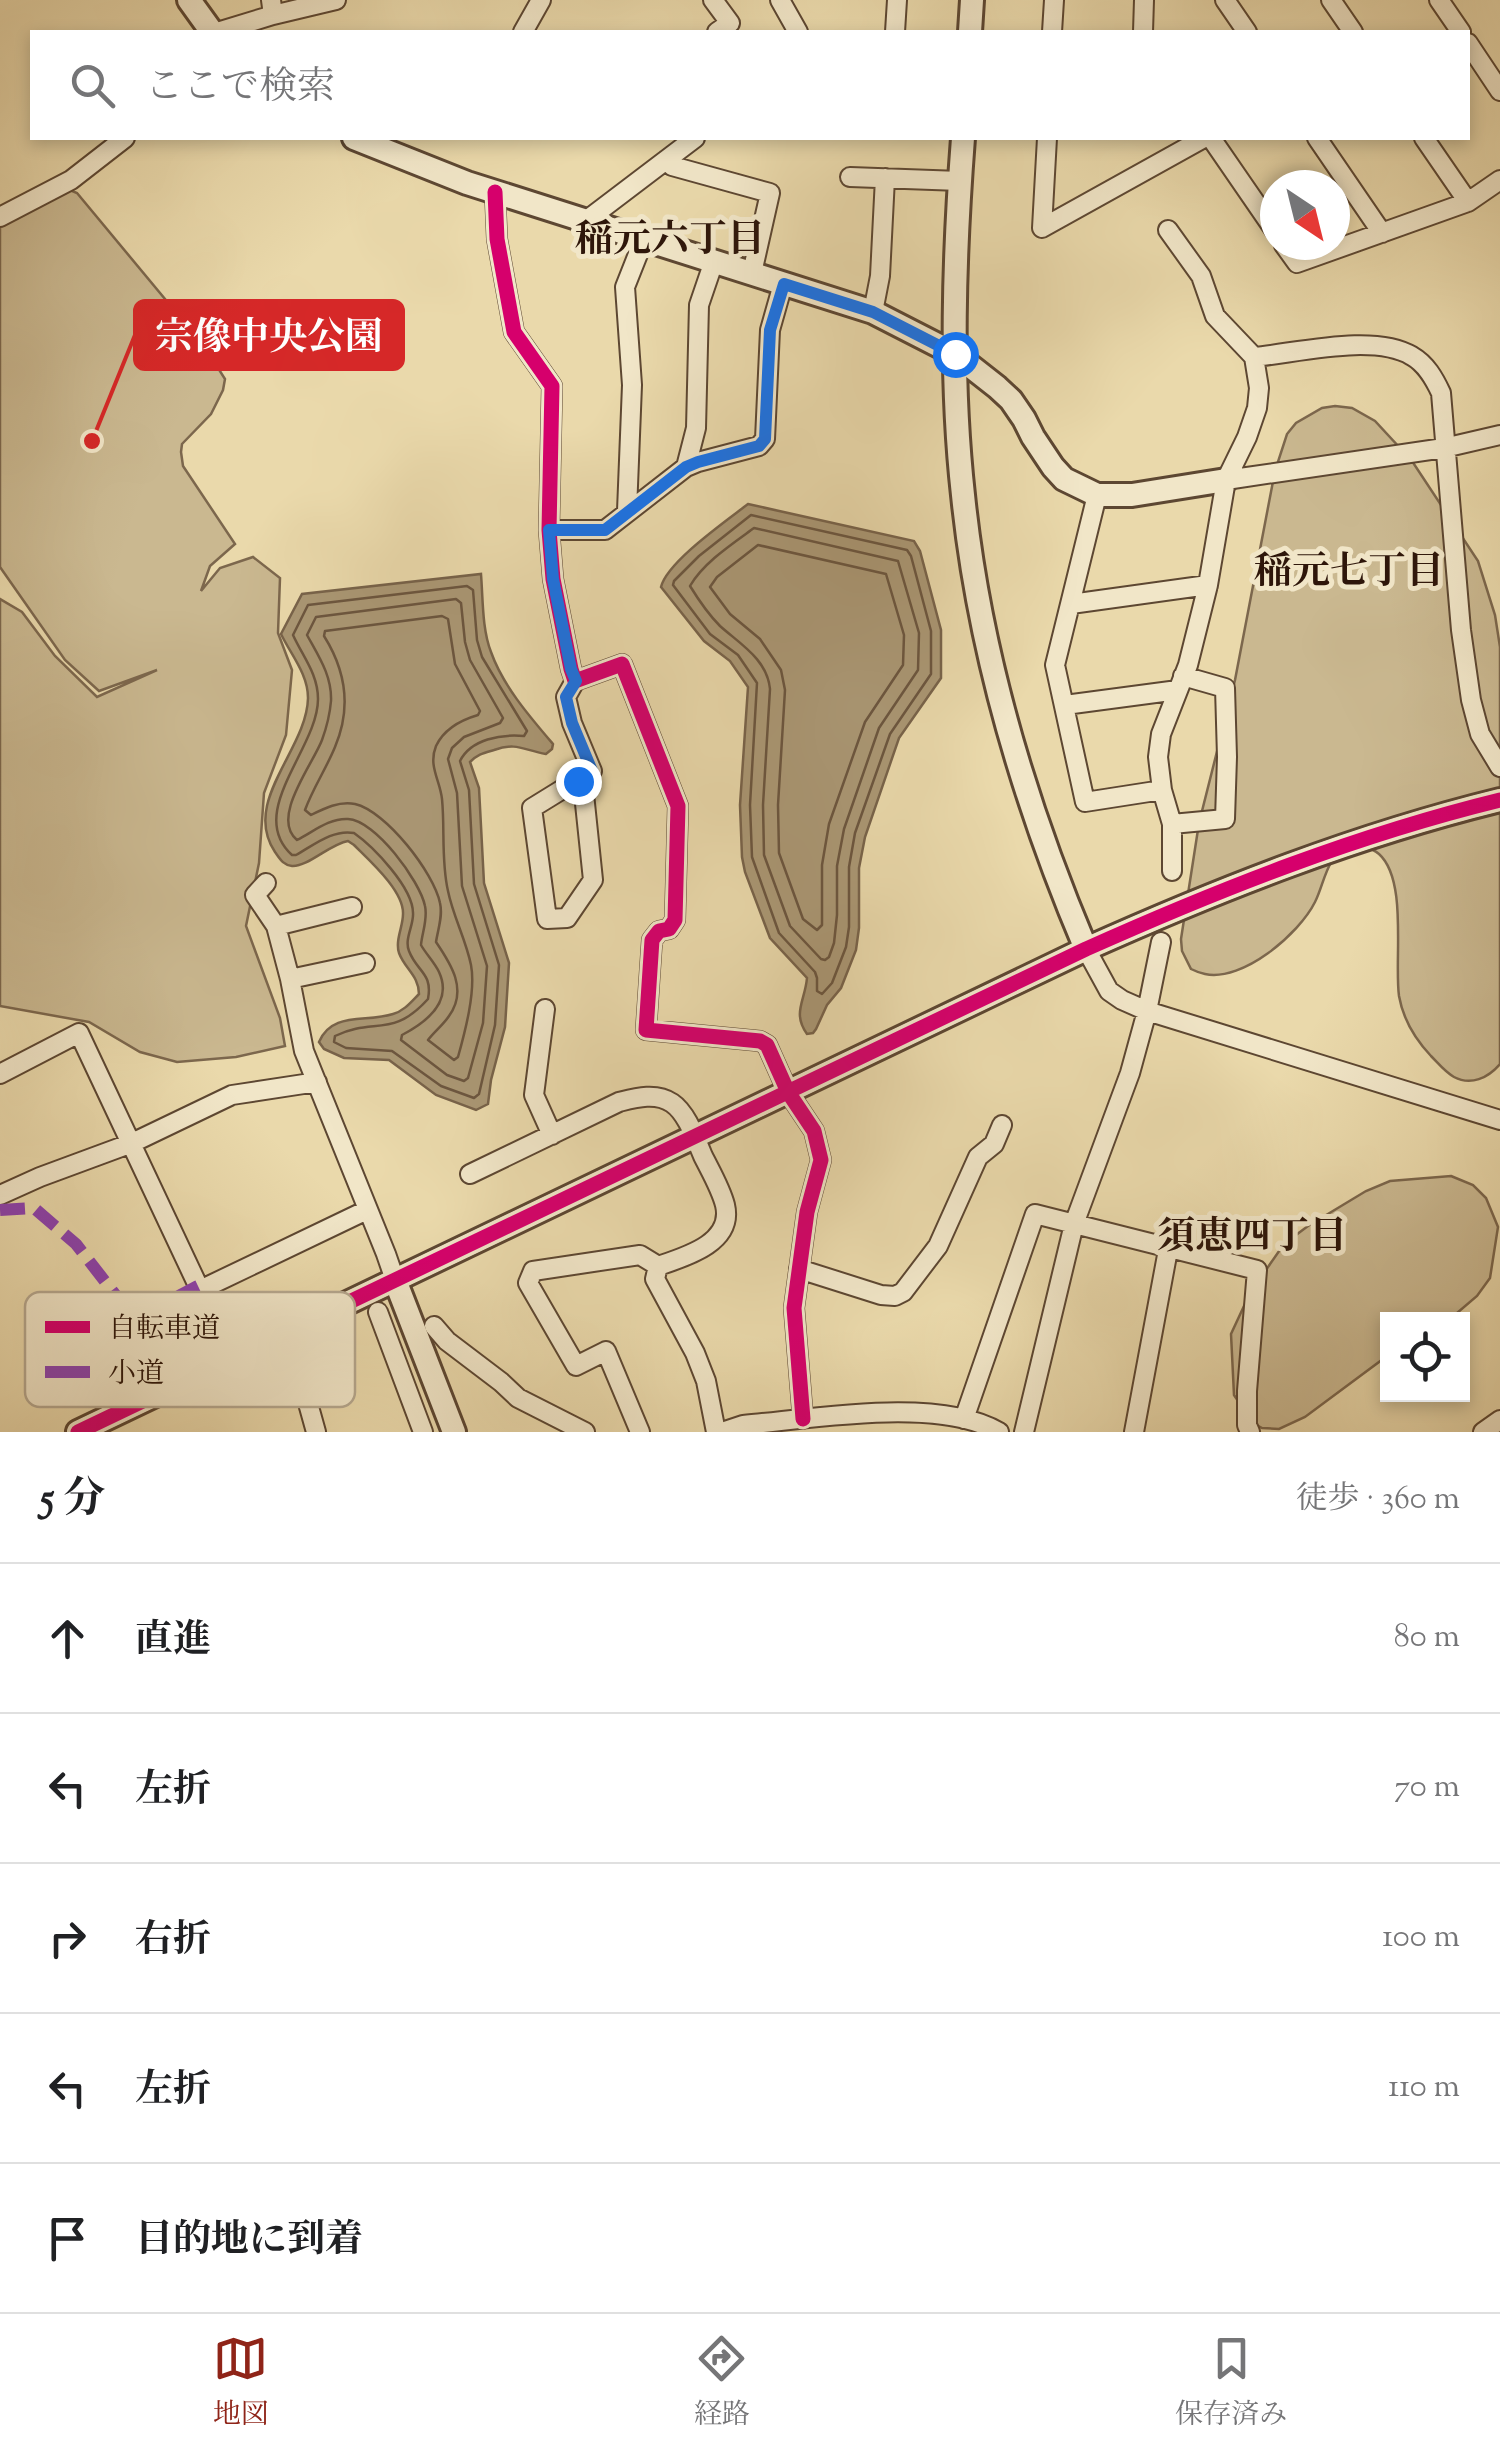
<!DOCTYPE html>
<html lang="ja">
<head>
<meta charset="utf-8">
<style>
  body { margin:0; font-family:"Sorts Mill Goudy","Noto Serif JP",serif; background:#f2f2f2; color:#202124 }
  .controls { position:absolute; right:30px; bottom:30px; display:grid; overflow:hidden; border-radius:0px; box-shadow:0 5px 15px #0003 }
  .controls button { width:90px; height:90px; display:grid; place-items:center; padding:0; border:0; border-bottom:2px solid #e0e0e0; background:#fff; color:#202124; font:50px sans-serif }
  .compass { position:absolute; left:1260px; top:170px; width:90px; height:90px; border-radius:50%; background:#fff; box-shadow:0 5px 15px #0003; rotate:145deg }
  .stop { position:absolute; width:30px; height:30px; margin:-22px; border:8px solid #1a73e8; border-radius:50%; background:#fff }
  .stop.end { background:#1a73e8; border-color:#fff; box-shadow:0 2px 10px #0008 }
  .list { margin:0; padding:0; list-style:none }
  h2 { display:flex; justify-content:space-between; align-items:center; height:130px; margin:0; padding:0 40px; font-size:42px }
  h2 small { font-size:32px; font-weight:400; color:#757577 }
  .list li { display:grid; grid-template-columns:65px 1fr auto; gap:30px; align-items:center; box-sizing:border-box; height:150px; padding:0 40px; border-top:2px solid #e0e0e0 }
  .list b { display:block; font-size:38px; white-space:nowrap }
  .list em { font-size:32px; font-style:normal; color:#757577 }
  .icon { flex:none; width:55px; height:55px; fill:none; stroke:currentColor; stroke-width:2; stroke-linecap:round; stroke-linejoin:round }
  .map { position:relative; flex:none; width:1500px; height:1432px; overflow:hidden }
  .search { position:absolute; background:#fff; box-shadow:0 5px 15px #0003; left:30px; right:30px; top:30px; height:110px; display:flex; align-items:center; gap:25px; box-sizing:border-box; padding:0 35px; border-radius:0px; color:#757577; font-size:38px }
  .sheet { height:880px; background:#fff }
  nav { display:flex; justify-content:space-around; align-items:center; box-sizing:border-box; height:140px; border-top:2px solid #e0e0e0; background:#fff; font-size:28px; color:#757577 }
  nav a { display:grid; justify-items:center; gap:5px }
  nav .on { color:#8f2418 }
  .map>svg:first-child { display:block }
  .green { fill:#cab890; stroke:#7c674d; stroke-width:2.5 }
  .water { fill:#aa9774; stroke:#78634a; stroke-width:2.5 }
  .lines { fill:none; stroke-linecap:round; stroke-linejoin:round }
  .shore { stroke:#6c563f; stroke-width:2.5 }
  .minor-casing { stroke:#5d4732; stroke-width:22 }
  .tertiary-casing { stroke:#5d4732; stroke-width:28 }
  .minor { stroke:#f1e6c8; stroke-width:18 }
  .tertiary { stroke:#f1e6c8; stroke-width:22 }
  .quiet { stroke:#8e44ad; stroke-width:12; stroke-dasharray:25 12; stroke-linecap:butt }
  .cycleway-casing { stroke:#f1e6c8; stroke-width:21 }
  .cycleway { stroke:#d6006c; stroke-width:15 }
  .route { stroke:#1a73e8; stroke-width:12 }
  .labels { text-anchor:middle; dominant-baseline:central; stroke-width:10; stroke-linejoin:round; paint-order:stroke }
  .neighbourhood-label { font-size:38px; font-weight:bold; fill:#2e160a; stroke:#f1e6c8 }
  .key { fill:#f1e6c8; stroke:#b6a88f; stroke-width:2.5 }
  .key-label { font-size:28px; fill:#2e160a }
  .leader { fill:none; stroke:#d62828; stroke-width:4 }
  .callout-dot { fill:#d62828; stroke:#f1e6c8; stroke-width:4 }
  .callout { fill:#d62828; stroke:#d62828; stroke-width:4 }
  .callout-label { font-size:38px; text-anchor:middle; font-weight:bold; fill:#fff }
</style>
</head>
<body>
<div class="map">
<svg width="1500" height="1432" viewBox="0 0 1500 1432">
  <rect width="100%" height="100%" fill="#ead9ab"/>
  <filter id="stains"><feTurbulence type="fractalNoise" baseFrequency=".002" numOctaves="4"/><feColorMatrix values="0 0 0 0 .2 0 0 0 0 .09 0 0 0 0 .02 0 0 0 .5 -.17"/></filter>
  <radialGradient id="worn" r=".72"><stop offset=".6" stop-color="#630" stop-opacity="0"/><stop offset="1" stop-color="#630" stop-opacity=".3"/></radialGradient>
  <!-- green -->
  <path class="green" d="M65,188l12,5 127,153 21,33 -2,11 -12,24 -29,30 -1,8 2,14 52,78 -25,22 -9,25 19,-23 33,-11 27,21 -2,55 14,37 -6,65 -22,58 -5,70 -13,63 34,92 5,28 -49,11 -59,5 -37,-10 -51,-30 -89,-16v-407l22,13 33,44 42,41 60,-27 -58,21 -34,-31 -65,-93v-344z
    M1335,406l17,2 23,13 37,40 66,100 17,54 5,32v417c-12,14 -29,22 -46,13 -9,-5 -16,-14 -23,-21 -15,-16 -28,-37 -32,-60 -5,-36 9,-116 -20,-142 -7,-6 -19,-9 -28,-7 -25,6 -26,36 -36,55 -16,32 -72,80 -110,72 -5,-1 -10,-3 -14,-5l-9,-18 -1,-12 18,-116 36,-143 40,-209 12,-37 9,-11 26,-15z
    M1451,1176l22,9 13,13 12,29 -8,51 -13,18 -27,23 -62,1 -1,36 -82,61 -26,12 -17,-1 -9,-5 -19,-28 -3,-61 19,-41 34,-49 24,-18 58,-35 24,-10z"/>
  <!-- water -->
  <path class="water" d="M748,504l166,37 6,10 21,79v48l-42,60 -34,99 -6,31v60l-3,22 -15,38 -14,17 -11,24 -3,4 -6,1c-15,-21 -2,-33 0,-56l-37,-40 -25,-66 -3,-15 -2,-52 8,-118 -18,-26 -26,-20 -43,-54c6,-25 65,-66 87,-83z
    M481,574c2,25 1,55 10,78 12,34 39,65 62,92l-1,5 -6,5c-23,-4 -29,-12 -52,-4 -10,3 -16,4 -24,12l9,26 5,95 25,80 -4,64 -14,53 -3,24 -12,6 -40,-15 -47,-35 -45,-2 -20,-9 -5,-7c13,-31 47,-19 74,-28 11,-3 18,-12 26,-20 0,-18 -14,-25 -20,-41 -4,-13 4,-26 4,-39 1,-23 -33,-53 -49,-69l-6,-4c-18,3 -40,26 -56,25 -9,-1 -12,-7 -17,-14 -34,-51 32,-102 33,-154 0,-24 -17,-43 -27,-64l21,-40z"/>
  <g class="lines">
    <!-- shore -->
    <path class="shore" d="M751,515l156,35 4,6 20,75v43l-41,60 -35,99 -6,34v60l-3,20 -14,36 -10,11 -5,-3v-13l-2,-6 -36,-39 -27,-76 -2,-52 7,-122 -19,-28 -28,-21 -37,-49 1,-4 25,-25z
      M754,528l144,33 21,72 -1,37 -39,58 -35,101 -7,37v49l-3,28 -5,14 -4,3 -4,-1 -31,-33 -26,-71 -1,-50 7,-116c-3,-30 -30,-45 -50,-63 -11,-11 -22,-27 -30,-40 13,-23 42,-42 64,-58z
      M758,545l128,29 18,61 -1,30 -38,57 -36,102 -7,41v60l-5,5 -14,-11 -24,-66 -1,-48 7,-115 -4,-20 -21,-31 -30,-25 -20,-27 7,-10z
      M467,586l6,4 4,50 5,17 45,74 -3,5c-23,-2 -53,3 -64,25l9,29 5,94 25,81 -4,60 -16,69 -5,4 -33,-12 -49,-35 -46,-3 -12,-6 1,-6c39,-19 57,3 93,-37 5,-26 -11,-27 -19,-48 -5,-12 5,-26 4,-38 0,-25 -39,-66 -59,-80 -21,-4 -40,12 -58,22h-4c-47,-43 26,-106 26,-156 0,-25 -15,-42 -25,-64l15,-30z
      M456,599l5,4 4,39 5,18 33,58 -3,5 -36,14 -12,11 -4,11 9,34 5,93 25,80 -4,57 -15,55 -4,3 -17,-6 -46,-35 1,-5c23,-12 51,-33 37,-63 -4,-9 -13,-18 -18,-27 1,-12 7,-26 4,-39 -5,-25 -50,-86 -77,-87 -19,-1 -35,13 -51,21 -27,-22 16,-76 25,-100 4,-11 8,-27 9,-39 1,-25 -12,-44 -24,-66l9,-18z
      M442,616l6,3 7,45 25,47 -2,4c-17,5 -34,14 -42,31 -8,20 4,34 6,53 3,30 -1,62 6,92 5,25 18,49 23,74 5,26 -6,67 -13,92l-4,3 -26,-20c6,-8 15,-15 21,-24 19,-26 2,-52 -13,-74 2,-13 7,-26 4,-39 -6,-30 -54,-92 -85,-99 -16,-3 -30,4 -44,11l-6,-5c8,-22 21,-41 30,-63 17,-40 11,-76 -11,-111l1,-5z"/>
    <defs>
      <path id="minor" d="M713,0l17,23 -13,9
        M780,0l18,32
        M1225,0l22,32
        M1331,0l22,32
        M1439,0l22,32
        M273,15l63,-15
        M217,32l56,-17 -2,-15
        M523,32l18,-32
        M895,32l2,-32
        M1052,32l2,-32
        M1143,32l1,-32
        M1468,43l32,48
        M1211,138l64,93
        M1317,138l65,95
        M1424,138l44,64
        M666,160l6,6 98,27 -18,80
        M850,177l110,4
        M495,192l2,47 17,93 38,54 -3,144 4,49 18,90 4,12 47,-17 56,142 -3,114 -6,9 -10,2 -7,9 -6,90 114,11 7,4 21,47 26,39 7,29 -14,52 -13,96 9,111
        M0,217l71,-37 54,-42
        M587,220l108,-82
        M1042,228l162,-90
        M1042,228l5,-90
        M1168,230l33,46 14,40 39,41 5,31 -2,20 -10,29 -21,43 -18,105 -20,80 -27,69 -3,23 4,33 10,34v47
        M1284,245l13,18 171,-61 32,-22
        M873,312l7,-36 5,-98
        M1254,357c43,-4 120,-24 158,-1 14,8 22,22 29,37l20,237 10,70 9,34 20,33
        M686,467l10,-39 3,-123 15,-44
        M1226,480l218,-32 56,-13
        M1097,495l-42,170 30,137 77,-12
        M627,511l5,-126 -7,-98 19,-48
        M549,530h56l81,-63 12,-5 61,-16 6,-7 5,-109 13,-46
        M1071,604l137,-19
        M575,681l-9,16 6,26 20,48 -60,37 15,111 20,-1 26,-38 -9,-86 -6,-13
        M1065,705l113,-15
        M1172,824l53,-5 2,-62 -2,-69 -42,-12
        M266,883l-11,12 21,31 14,53 14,72 82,203 9,26
        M276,926l76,-19
        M1086,949l23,42 13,9 25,11 353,109
        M290,979l75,-16
        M545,1009l-11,86 18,40
        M0,1074l79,-41 121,257 27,70
        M470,1174l149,-72c16,-4 37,-10 53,1 15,10 24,37 31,53 8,16 18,33 22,49 9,38 -40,52 -67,61l-3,13 40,74 11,28 10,51
        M0,1195l40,-18 92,-34 100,-48 85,-13
        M799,1269l82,26 14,1 8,-4 35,-46 40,-89 16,-13 8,-19
        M200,1290l167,-80
        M378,1312l45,120
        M434,1326l13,15 54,41 17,16 67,34
        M294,1353l22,79
        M964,1419l71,-205 222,56 -10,121v34l3,7
        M640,1432l-34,-81 -30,15 -48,-83 5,-12 107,-16 18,11
        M722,1432l21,-7c69,-6 195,-29 256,7
        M1024,1432l50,-208 56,-151 17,-62 14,-69
        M1134,1432l34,-182
        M1483,1432l17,-12"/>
      <path id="tertiary" d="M189,0l23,32
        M970,32l2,-32
        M354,138l113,45 406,129 82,42 42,33 14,13 13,19 9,18 20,30 11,12 33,16h35l94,-15
        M963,138c-9,118 -13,239 0,357 16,157 62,310 123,454
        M395,1280l59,152
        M78,1432l1008,-483c134,-60 271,-114 414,-149"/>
    </defs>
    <!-- minor casing -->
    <use href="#minor" class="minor-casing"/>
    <!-- tertiary casing -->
    <use href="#tertiary" class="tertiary-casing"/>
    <!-- minor -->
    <use href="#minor" class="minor"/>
    <!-- tertiary -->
    <use href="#tertiary" class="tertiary"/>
    <!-- quiet -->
    <path class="quiet" d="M0,1210l34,-2 42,36 45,58c23,17 54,-5 77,-16"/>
    <defs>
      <path id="cycleway" d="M495,192l2,47 17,93 38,54 -3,144 4,49 18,90 4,12 47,-17 56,142 -3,114 -6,9 -10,2 -7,9 -6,90 114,11 7,4 21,47 26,39 7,29 -14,52 -13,96 9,111
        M78,1432l1008,-483c134,-60 271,-114 414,-149"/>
    </defs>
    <!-- cycleway casing -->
    <use href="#cycleway" class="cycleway-casing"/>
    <!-- cycleway -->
    <use href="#cycleway" class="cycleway"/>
  </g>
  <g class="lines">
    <!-- route -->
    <path class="route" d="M578,781l14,-10 -20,-48 -6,-26 10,-16 -5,-12 -18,-90 -4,-49h56l81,-63 12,-5 61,-16 6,-7 5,-109 14,-46 89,28 82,42"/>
  </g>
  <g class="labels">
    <!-- neighbourhood labels -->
    <g class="neighbourhood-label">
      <text x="670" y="242">稲元六丁目</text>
      <text x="1349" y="574">稲元七丁目</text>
      <text x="1252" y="1239">須恵四丁目</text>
    </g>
  </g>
  <!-- legend -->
  <rect x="25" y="1292" width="330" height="115" rx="15" class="key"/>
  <rect x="45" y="1321" width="45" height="12" fill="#d6006c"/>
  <rect x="45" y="1366" width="45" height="12" fill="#8e44ad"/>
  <g class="key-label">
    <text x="108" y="1337">自転車道</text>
    <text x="108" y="1382">小道</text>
  </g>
  <!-- callouts -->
  <path class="leader" d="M92 441L135 335"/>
  <circle class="callout-dot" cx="92" cy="441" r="10"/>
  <rect class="callout" x="135" y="301" width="268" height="68" rx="10"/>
  <g class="callout-label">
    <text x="269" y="349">宗像中央公園</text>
  </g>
  <rect width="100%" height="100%" filter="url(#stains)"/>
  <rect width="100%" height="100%" fill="url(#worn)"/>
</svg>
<div class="controls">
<button><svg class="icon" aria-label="locate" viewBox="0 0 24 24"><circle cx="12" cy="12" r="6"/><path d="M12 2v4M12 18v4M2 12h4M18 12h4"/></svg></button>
</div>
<svg class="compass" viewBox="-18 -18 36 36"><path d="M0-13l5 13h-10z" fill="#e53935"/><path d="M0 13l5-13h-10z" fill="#757577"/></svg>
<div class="stop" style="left:955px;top:354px"></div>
<div class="stop end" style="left:578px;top:781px"></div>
<div class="search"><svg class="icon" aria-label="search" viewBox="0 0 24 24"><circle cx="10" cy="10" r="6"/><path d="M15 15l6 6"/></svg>ここで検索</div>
</div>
<section class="sheet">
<h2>5 分<small>徒歩 · 360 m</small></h2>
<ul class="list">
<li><svg class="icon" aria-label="ahead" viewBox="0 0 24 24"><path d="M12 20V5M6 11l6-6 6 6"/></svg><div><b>直進</b></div><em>80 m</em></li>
<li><svg class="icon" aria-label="left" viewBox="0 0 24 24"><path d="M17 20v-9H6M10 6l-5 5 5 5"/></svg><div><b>左折</b></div><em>70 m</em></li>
<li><svg class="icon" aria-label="right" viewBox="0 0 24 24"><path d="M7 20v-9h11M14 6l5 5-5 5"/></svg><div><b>右折</b></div><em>100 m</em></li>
<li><svg class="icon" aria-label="left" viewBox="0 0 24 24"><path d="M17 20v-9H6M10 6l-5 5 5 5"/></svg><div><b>左折</b></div><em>110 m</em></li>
<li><svg class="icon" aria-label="arrive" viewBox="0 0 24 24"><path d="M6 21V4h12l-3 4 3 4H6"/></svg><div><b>目的地に到着</b></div></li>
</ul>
</section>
<nav>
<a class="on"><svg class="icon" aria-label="map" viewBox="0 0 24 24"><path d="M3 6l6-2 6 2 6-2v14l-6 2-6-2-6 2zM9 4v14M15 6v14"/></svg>地図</a>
<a><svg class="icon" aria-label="directions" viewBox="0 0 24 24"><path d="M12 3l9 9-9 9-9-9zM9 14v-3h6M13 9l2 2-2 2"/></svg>経路</a>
<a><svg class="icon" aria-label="saved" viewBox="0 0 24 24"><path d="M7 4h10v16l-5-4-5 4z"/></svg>保存済み</a>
</nav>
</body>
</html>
